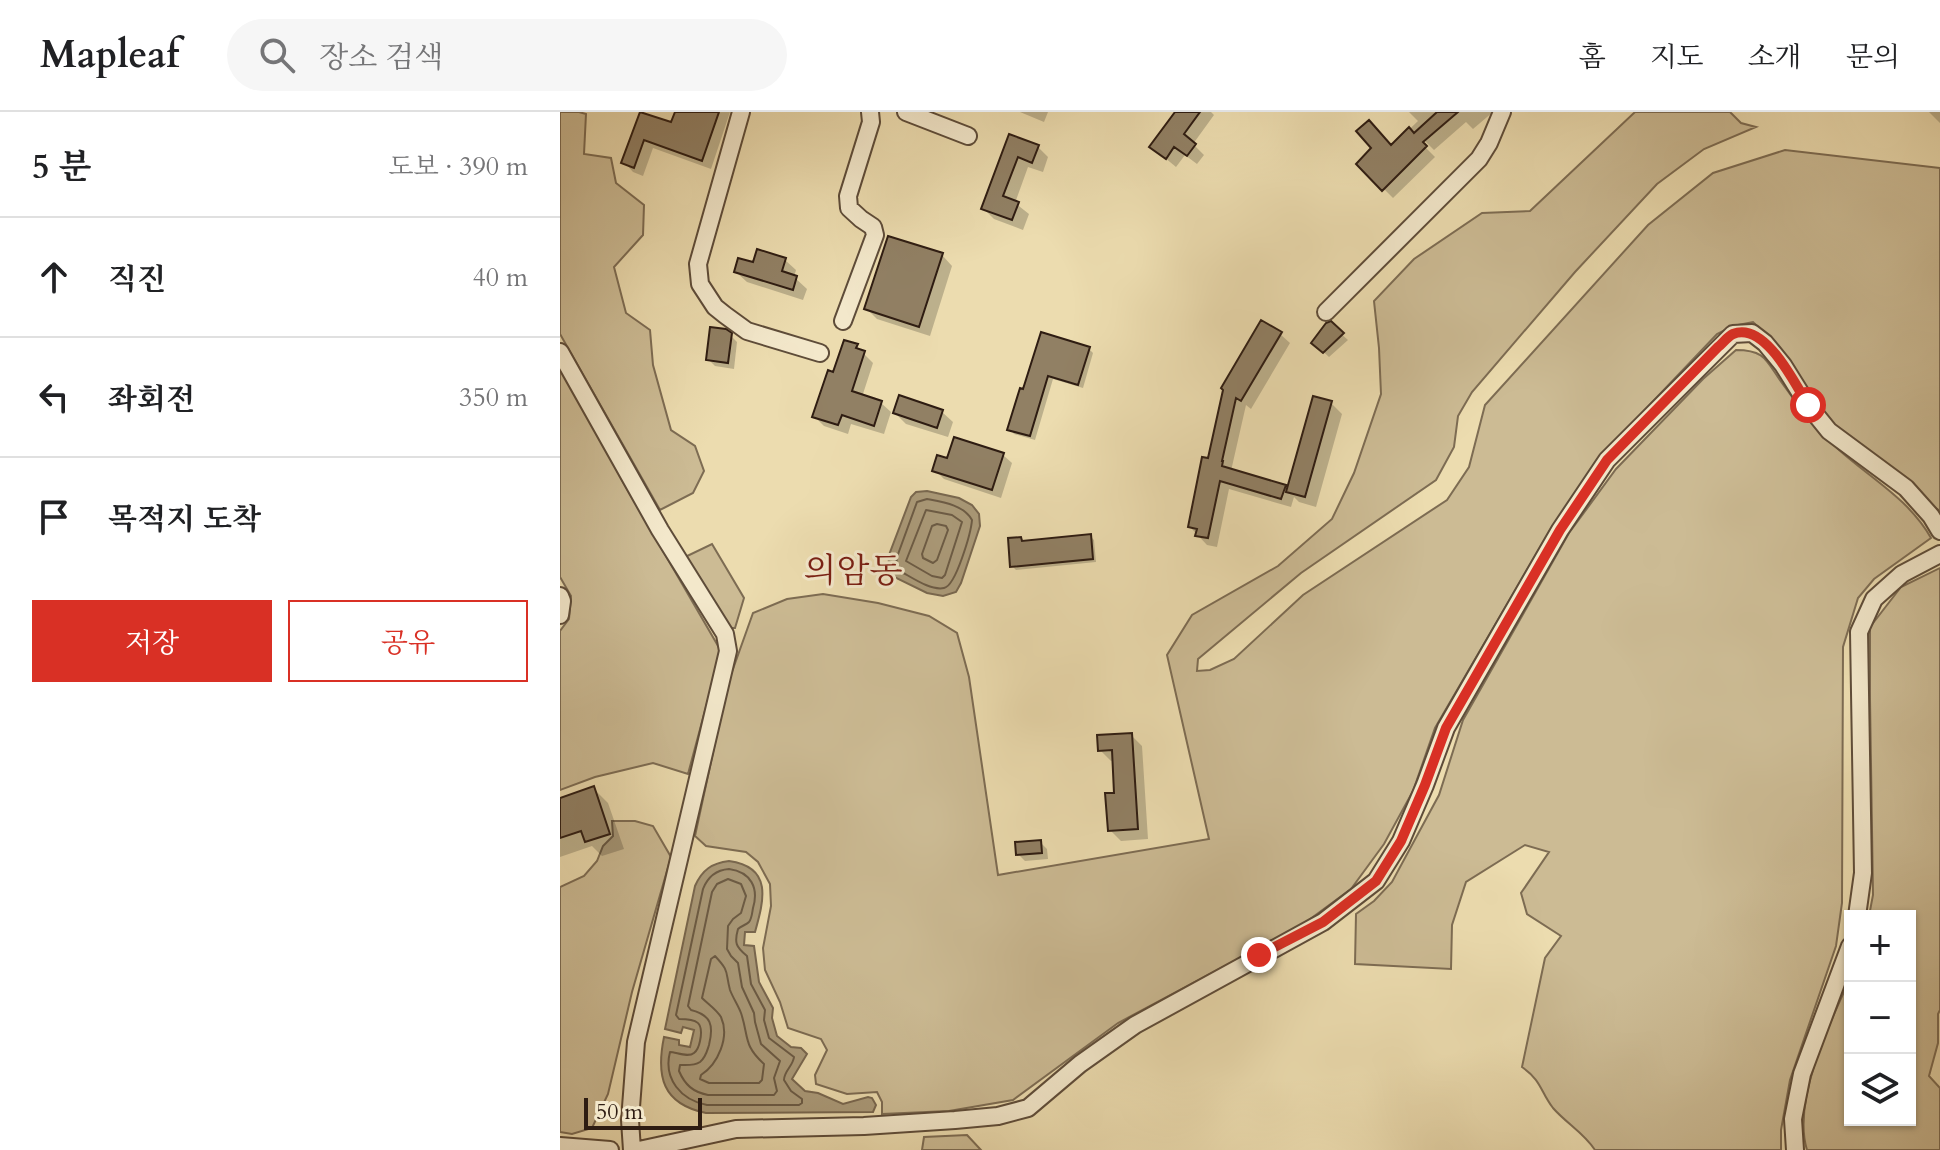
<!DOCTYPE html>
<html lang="ko">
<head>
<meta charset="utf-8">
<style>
  body { margin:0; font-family:Cardo,"Noto Serif KR",serif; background:#f6f6f6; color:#202124 }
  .controls { position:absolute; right:24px; bottom:24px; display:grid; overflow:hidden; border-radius:0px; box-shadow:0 2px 6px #0004 }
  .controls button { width:72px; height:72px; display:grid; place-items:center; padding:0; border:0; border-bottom:2px solid #e0e0e0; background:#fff; color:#202124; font:40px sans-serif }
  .scale { position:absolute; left:24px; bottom:20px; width:118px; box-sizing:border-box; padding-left:8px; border:4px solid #2e1c12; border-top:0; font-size:22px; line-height:28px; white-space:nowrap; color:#2e1c12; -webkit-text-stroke:6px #f3e8cb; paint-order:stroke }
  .stop { position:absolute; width:24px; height:24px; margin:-18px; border:6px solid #d93025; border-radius:50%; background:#fff }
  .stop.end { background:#d93025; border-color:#fff; box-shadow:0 2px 8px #0008 }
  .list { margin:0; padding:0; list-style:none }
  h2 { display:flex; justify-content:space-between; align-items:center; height:104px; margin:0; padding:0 32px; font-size:34px }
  h2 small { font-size:26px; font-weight:400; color:#757577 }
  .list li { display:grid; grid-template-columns:52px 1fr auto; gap:24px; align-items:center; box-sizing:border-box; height:120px; padding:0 32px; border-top:2px solid #e0e0e0 }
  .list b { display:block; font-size:30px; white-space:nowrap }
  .list em { font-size:26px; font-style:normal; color:#757577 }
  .actions { display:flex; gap:16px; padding:24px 32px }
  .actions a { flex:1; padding:18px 0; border:2px solid #d93025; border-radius:0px; text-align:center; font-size:28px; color:#d93025 }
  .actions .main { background:#d93025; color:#fff }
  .icon { flex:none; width:44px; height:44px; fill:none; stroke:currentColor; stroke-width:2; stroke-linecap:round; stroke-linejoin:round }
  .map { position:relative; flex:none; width:1380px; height:1038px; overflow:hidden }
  header { display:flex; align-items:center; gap:48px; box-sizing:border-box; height:112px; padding:0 40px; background:#fff; border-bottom:2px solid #e0e0e0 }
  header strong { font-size:38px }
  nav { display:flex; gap:44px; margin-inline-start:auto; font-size:28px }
  .search { width:560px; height:72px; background:#f6f6f6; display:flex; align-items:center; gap:20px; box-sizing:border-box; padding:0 28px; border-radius:44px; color:#757577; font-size:30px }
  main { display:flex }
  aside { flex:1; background:#fff }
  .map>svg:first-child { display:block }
  .green { fill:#ccbb94; stroke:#7d6c53; stroke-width:2 }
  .water { fill:#ab9b7a; stroke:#796850; stroke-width:2 }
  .shadow { fill:#0003 }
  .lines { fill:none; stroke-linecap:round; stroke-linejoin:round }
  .shore { stroke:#6c5c46; stroke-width:2 }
  .building { fill:#918064; stroke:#2e1c12; stroke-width:2 }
  .street-casing { stroke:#5e4c39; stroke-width:20 }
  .street { stroke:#f3e8cb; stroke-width:16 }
  .route { stroke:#d93025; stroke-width:10 }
  .labels { text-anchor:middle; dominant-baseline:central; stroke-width:6; stroke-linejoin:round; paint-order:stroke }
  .quarter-label { font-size:34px; fill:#7a1f14; stroke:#f3e8cb }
</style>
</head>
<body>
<header>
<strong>Mapleaf</strong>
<div class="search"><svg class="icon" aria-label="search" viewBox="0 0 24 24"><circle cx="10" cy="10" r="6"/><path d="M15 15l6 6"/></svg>장소 검색</div>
<nav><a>홈</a><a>지도</a><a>소개</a><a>문의</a></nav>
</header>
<main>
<aside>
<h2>5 분<small>도보 · 390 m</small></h2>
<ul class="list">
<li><svg class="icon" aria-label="ahead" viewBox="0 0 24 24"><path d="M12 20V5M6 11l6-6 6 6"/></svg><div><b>직진</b></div><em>40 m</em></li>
<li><svg class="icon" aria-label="left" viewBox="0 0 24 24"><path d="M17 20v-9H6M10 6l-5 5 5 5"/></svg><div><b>좌회전</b></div><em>350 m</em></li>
<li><svg class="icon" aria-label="arrive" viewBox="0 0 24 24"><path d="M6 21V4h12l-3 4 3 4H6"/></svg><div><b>목적지 도착</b></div></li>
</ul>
<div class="actions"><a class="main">저장</a><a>공유</a></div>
</aside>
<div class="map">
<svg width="1380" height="1038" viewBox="0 0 1380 1038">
  <rect width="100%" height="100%" fill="#ecdcaf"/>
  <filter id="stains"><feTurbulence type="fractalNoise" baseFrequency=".0025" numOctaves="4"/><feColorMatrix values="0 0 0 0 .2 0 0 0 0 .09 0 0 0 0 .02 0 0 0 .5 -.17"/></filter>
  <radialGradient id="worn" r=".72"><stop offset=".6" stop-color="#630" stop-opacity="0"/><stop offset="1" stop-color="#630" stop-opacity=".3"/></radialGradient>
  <!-- green -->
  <path class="green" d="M0,0h19l7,2 -2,40 27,4 5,25 28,22 -1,30 -29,32 12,46 24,17 3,35 18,65 24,16 9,25 -11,22 -33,17 -100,-176z
    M1075,0h95l11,11 15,4 -52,22 -47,35 -82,88 -103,120 -14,24 -4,31 -18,33 -135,93 -103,86 -1,12 13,-1 24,-11 69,-64 144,-95 22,-33 16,-62 163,-180 65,-52 72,-23 155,18v343l-12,-8 -16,-19 -79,-60 -23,-27 -37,-56 -20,-19 -20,4 -16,8 -117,123 -48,70 -117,201 -22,63 -29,53 -33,45 -49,36 -184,98 -105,77 -64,11 -67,3v-12l-5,-10 -30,2 -31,-10 -1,-9 12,-25 -6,-11 -33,-11 -8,-26 -15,-32 -2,-22 8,-42 -1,-22 -12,-22 -12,-10 -40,-6 -11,-10 33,-153 25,-70 34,-14 36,-5 55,9 51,13 28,17 12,44 29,198 211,-36 -42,-184 25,-40 86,-49 54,-47 22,-46 27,-79 -2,-46 -5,-47 40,-42 68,-46 48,-2z
    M1176,238c30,0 30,11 46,33 17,24 34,46 56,66 32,29 71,50 93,89l-57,41 -16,19 -15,49 -1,256 -6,43 -46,134 -9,50v20h-186c-11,-17 -29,-27 -42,-42 -13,-17 -11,-27 -31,-41l23,-109 16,-22 -34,-22 -6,-21 28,-41 -24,-7 -59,37 -14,43 -1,44 -96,-5 1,-50 18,-13 18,-19 47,-87 24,-75 106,-187 47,-64 87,-90z
    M0,251l63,119 98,169 -33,123 -35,-11 -58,14 -35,13v-159l9,-12 2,-23 -11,-19z
    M152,432l32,54 -9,30h-7l-45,-70z
    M1380,456v442l-2,4v29l-9,33 11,12v62h-133c-15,-49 22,-126 43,-171v141h60v-204h-41l4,-21 -3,-196v-72l31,-40z
    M52,709h23l18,5 18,31 -39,135 -24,102 -16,34 -20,6 -12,-2v-245l24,-11 13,-15 6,-15 10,-10z
    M407,1023l14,15h-59l2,-13z"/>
  <!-- water -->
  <path class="water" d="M367,379l32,7 13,7 7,9 1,12 -19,57 -5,9 -13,4 -16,-3 -39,-19 1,-19 22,-58 5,-5z
    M169,749c44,6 35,39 26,71h-10l-1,13 10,1 5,36 14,26 -1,10 5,18 14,11 10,1 6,6 -15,25 13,12 13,2 25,11 25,-7 4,1 4,7 -3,7 -167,1c-44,-9 -50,-37 -42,-76l15,3v5l11,2 4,-17 -11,-3 -2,6 -16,-4 30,-143c7,-16 17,-23 34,-25z"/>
  <!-- shadow -->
  <path class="shadow" d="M117,0h53l-19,57 -58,-21 -10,28 -10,-4 -9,-10 18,-49 30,11z
    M460,0h28l-4,10z
    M617,0h34l3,3 -21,29 11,11 -7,9 -12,-9 -9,12 -24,-20z
    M849,0h84l-20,17 -7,-7 -32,28 -12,-12 -3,3 16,16 -42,41 -34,-34 32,-17 27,-26z
    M1369,0h11v11z
    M450,25l28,10 10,10 -5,15 -15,-5 -13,36 14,11 -6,16 -29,-11 -11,-11z
    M382,143l10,11 -22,70 -53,-17 -11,-11z
    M225,148l11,10 -2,7 13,12 -4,11 -56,-18 -11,-10 18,-7z
    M770,212l18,16 -19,17 -15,-14z
    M720,222l10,9 -39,66 -5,-4 -15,66 54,16 4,4 42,-88 11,11 -26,93 -17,-5 -5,-5 -3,10 -62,-18 -12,58 -10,-2 -17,-18 19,-67 16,-70z
    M170,223l7,7 -3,27 -19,-3 -7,-7z
    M482,223l47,14 4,4 -10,35 -30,-9 -18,61 -21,-6 -4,-5 14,-37z
    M296,234l17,17 -11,34 19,6 10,9 -7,22 -33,-10 -3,10 -24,-8 -10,-10 20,-42z
    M382,300l11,10 -5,15 -42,-13 -11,-11z
    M443,343l9,8 -11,35 -57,-19 -9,-9 13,-9z
    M530,424l4,4 2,22 -80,8 -4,-4 9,-27 3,4z
    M571,623l11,11 6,93 -27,2 -11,-11 7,-35 -3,-35 -3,1 -11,-11z
    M34,677l14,14 16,46 -22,7 -10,-10 -32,11v-57z
    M480,730l7,7 1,10 -23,2 -7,-7z"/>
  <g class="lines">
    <!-- shore -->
    <path class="shore" d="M367,387c16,3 37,6 45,21 -1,12 -16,66 -28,68 -14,3 -34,-12 -46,-18l-2,-3 1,-10 20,-55z
      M366,398l26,5 10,7 -17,53 -3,3 -10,-2 -26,-15z
      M377,412l9,2 2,4 -11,30 -4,3 -10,-5 -1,-4 10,-28z
      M169,757c22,3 30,19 24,39 -1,5 -1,10 -4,14 -3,3 -8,4 -11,7 -4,14 -2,18 9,27l4,28 14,26 -1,10 5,18 25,19c-1,9 -10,14 -10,23l7,11 11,8v4l-3,2h-92c-26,-5 -44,-26 -37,-53 6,0 18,6 24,1 4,-3 5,-7 6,-12 4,-19 -3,-22 -21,-22l-3,-4 27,-126c5,-13 13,-19 26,-20z
      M168,767l13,5 5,12 -5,17 -8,6 -5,7 -1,23 4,7 7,7 4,24 12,26 1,9 6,22 19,17 -6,17 3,13 -3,4h-66c-15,-3 -23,-10 -29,-24l1,-6c7,0 14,1 20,-3 6,-5 7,-11 9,-17 5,-20 2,-30 -18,-35l-3,-4 24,-114 5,-8z
      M155,844c15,16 10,15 15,34 3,8 8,15 11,23 8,24 2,32 23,51l-2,16 -3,3h-50l-9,-4 1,-4c17,-11 29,-38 20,-58 -5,-8 -13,-13 -19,-19l9,-39z"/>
  </g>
  <!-- building -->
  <path class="building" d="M80,0l31,10 4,-10h44l-17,49 -58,-21 -10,28 -13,-5z
    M615,0h25l-16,22 12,10 -9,12 -13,-9 -8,12 -17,-12z
    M877,0h21l-35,30 4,4 -45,45 -26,-27 15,-16 -15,-17 13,-11 22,25 18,-18 5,6z
    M449,22l30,11 -7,18 -14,-6 -15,39 16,6 -7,18 -31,-11z
    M328,124l55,17 -24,74 -55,-18z
    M197,137l29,9 -4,13 15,5 -4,14 -59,-18 4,-14 15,4z
    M701,208l21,12 -41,69 -5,-3 -14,63h1l-1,5 64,19 -5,14 -61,-18 -12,57 -13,-2 2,-7 -9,-2 14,-70 6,1 15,-68 -2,-2z
    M771,209l13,12 -21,20 -12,-10 15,-20z
    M150,215l16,2 6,4 -4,30 -22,-3z
    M481,220l49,15 -12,38 -30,-9 -18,60 -23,-6 13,-42 3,1z
    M284,228l14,4 -2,4 9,3 -13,40 30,10 -8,25 -32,-11 -4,10 -26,-8 16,-47 5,2z
    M339,283l44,15 -6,18 -44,-15z
    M753,284l19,5 -27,96 -19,-5z
    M394,325l50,16 -12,37 -60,-19 5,-16 10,3z
    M531,422l2,25 -83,8 -2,-29 13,-1 1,4z
    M572,621l6,96 -30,2 -3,-38h9l-2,-43 -14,1 -1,-16z
    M34,674l16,48 -25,8 -4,-11 -21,7v-40z
    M481,728l1,13 -26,2 -1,-13z"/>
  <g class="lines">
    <defs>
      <path id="street" d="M181,0l-43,152 2,20 15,23 10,8 22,16 73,22
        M346,0l62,24
        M766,200l153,-153 10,-16 13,-31
        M283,209l32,-86 -2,-8 -12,-8 -12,-11 -1,-12 23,-74 -1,-10
        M0,240l100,178 65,104 3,17 -92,391 -6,78 2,30
        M0,484l2,5 -2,14
        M1297,804l6,-43 -4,-241 15,-33 28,-25 38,-20
        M0,1034l50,4
        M79,1038l97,-21 128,-3 91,-6 43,-4 30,-8 52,-44 55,-39 188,-103 53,-41 25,-40 24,-56 21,-57 114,-198 47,-70 126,-126 19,-1 13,10 18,22 25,40 21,26 77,57 25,28 9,15
        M1235,1038l-2,-31 9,-45 48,-128"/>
    </defs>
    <!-- street casing -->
    <use href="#street" class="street-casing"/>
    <!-- street -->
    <use href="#street" class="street"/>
  </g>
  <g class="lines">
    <!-- route -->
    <path class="route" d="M699,843l64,-33 53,-41 25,-40 24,-56 21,-57 114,-198 47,-70 111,-113c4,-3 10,-11 15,-13 32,-13 62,50 75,71"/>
  </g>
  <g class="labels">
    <!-- quarter labels -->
    <g class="quarter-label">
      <text x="293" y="459">의암동</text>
    </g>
  </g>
  <rect width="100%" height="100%" filter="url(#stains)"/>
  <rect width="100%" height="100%" fill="url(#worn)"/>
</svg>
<div class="controls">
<button>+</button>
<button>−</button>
<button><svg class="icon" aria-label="layers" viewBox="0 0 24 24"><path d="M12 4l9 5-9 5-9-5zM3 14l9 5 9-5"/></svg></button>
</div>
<div class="scale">50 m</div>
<div class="stop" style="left:1248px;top:293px"></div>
<div class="stop end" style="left:699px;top:843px"></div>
</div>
</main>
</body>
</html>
